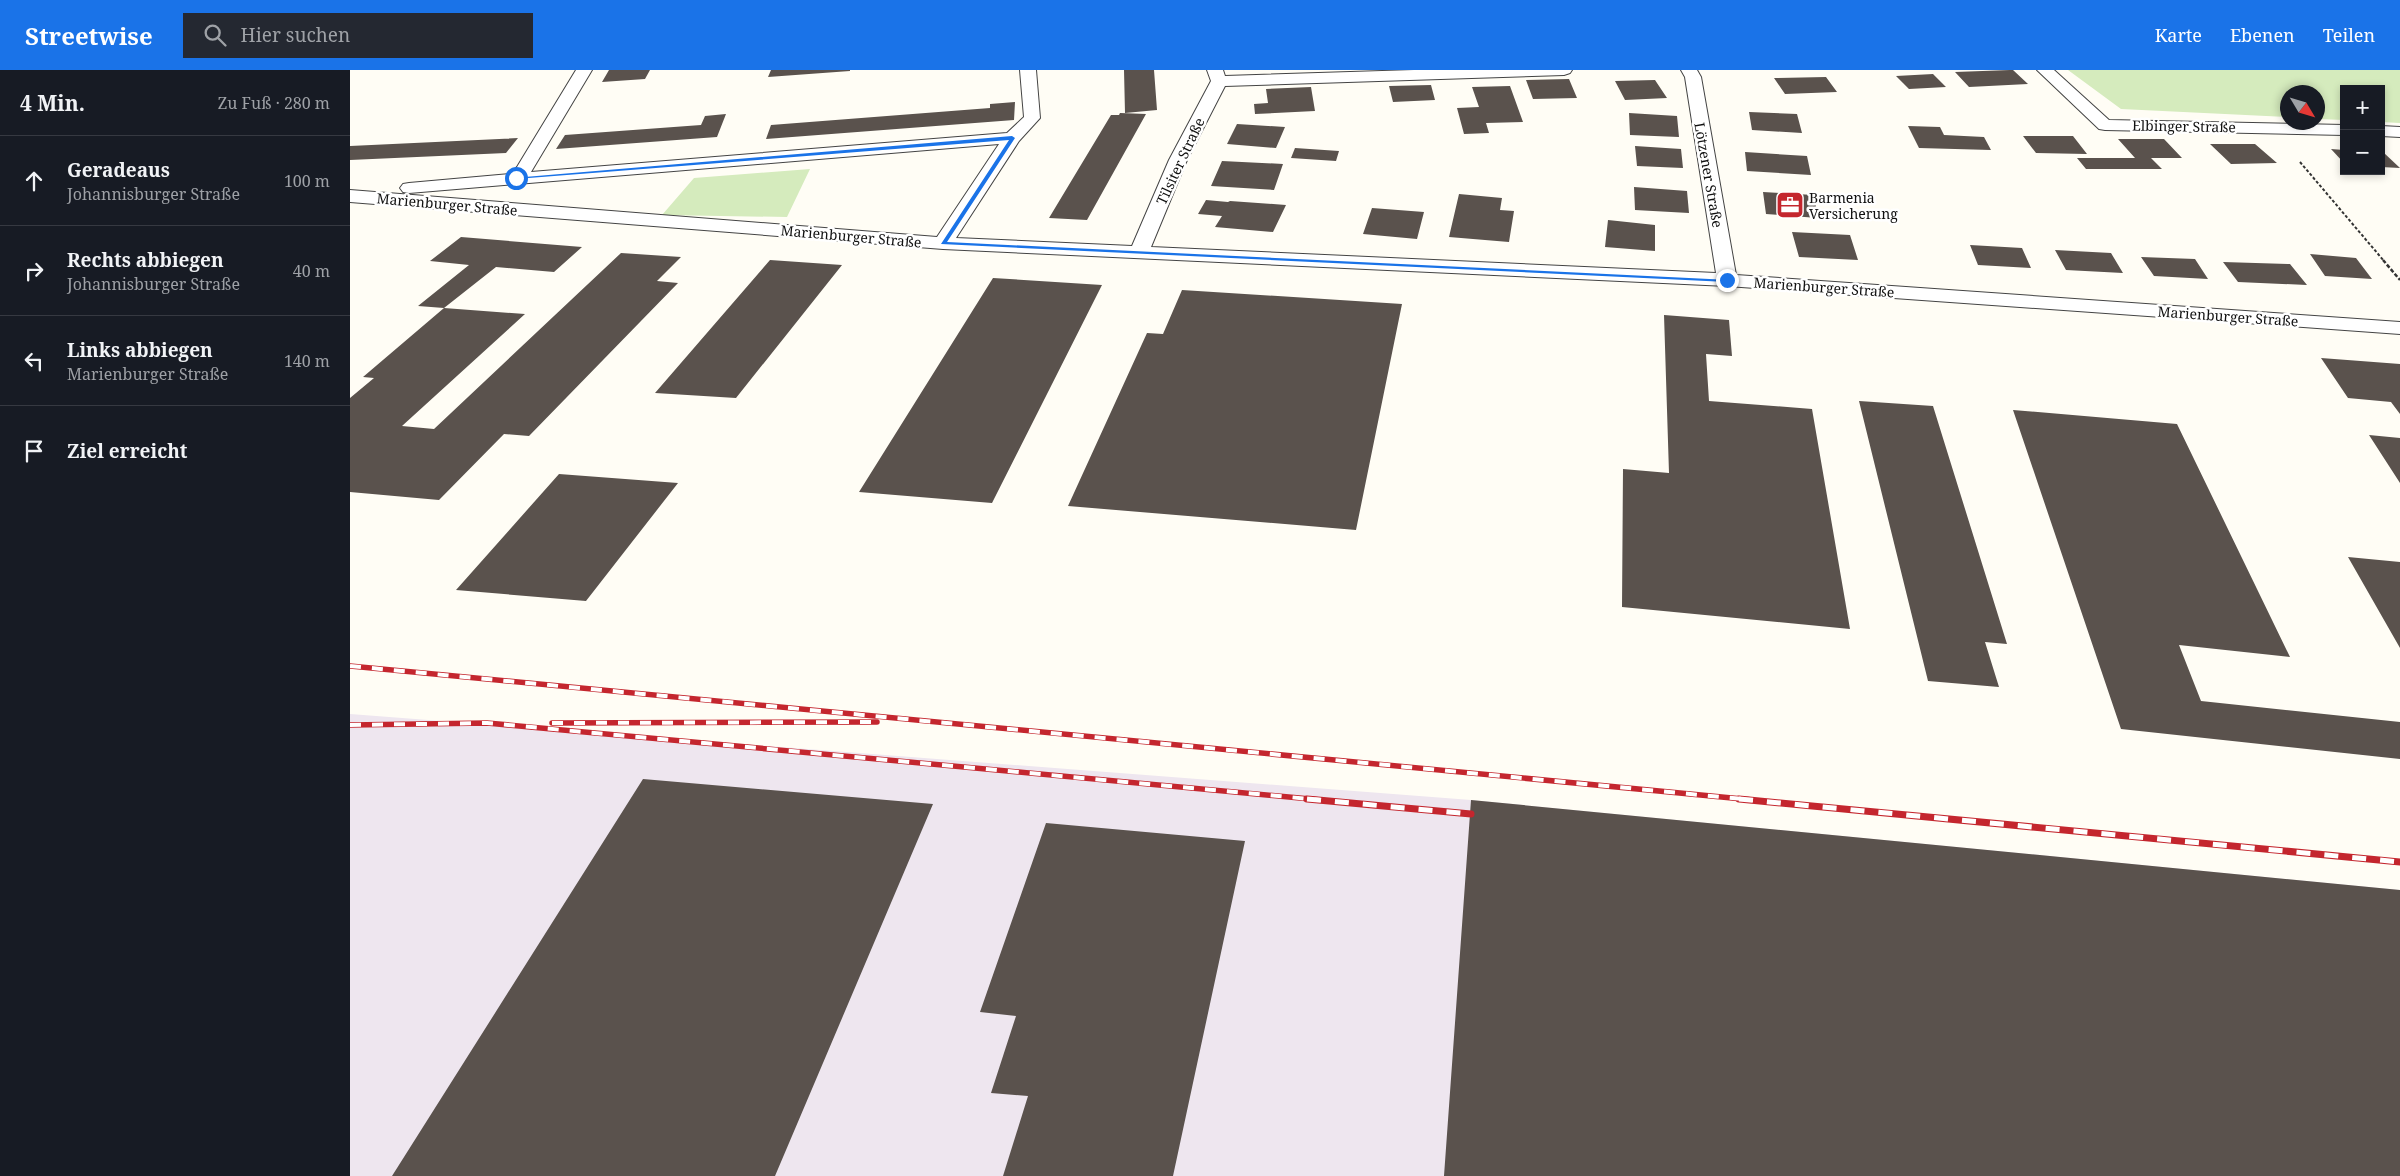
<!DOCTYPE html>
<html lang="de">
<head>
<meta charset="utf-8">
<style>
  body { margin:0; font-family:"Noto Serif",serif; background:#242831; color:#f1f3f6 }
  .controls { position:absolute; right:15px; top:15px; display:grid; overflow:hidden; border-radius:0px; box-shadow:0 2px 8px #0003 }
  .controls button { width:45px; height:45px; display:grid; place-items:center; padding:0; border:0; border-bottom:1px solid #363941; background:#171b24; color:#f1f3f6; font:25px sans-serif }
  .compass { position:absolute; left:1930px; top:15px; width:45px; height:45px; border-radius:50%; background:#171b24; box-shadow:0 2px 8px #0003; rotate:128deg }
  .stop { position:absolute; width:15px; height:15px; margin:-11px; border:4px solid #1a73e8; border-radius:50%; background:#fff }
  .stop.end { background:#1a73e8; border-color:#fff; box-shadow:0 1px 5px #0008 }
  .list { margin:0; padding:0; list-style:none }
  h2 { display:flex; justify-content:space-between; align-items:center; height:65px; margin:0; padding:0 20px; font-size:21px }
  h2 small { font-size:16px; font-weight:400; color:#9ea1a6 }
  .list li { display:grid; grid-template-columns:32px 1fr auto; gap:15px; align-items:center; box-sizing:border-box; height:90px; padding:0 20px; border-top:1px solid #363941 }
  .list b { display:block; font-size:19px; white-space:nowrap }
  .list p { margin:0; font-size:16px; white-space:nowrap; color:#9ea1a6 }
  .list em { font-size:16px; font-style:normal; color:#9ea1a6 }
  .icon { flex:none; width:28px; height:28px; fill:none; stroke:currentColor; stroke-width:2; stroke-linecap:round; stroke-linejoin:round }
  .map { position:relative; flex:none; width:2050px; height:1106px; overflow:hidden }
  header { display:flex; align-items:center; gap:30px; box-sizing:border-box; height:70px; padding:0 25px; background:#1a73e8; color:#fff }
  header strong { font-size:24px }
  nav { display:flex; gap:28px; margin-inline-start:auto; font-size:18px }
  .search { width:350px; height:45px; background:#242831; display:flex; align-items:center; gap:12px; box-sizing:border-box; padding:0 18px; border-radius:0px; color:#9ea1a6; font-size:19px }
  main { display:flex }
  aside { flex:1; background:#171b24 }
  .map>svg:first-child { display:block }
  .industrial { fill:#eee6ef }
  .green { fill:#d5ebbd }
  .building { fill:#5a524d }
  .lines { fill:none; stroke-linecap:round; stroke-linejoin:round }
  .minor-casing { stroke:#444; stroke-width:2 }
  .path-far1 { stroke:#333; stroke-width:2; stroke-dasharray:3 2; stroke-linecap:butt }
  .path { stroke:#333; stroke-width:2.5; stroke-dasharray:4 2; stroke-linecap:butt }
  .minor { fill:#fff; fill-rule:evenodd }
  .rail-far1-casing { stroke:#c4262e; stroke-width:5.5 }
  .rail-casing { stroke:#c4262e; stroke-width:7 }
  .rail-far1 { stroke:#fff; stroke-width:4; stroke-dasharray:11; stroke-linecap:butt }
  .rail { stroke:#fff; stroke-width:5; stroke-dasharray:14; stroke-linecap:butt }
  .route { fill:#1a73e8 }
  .labels { text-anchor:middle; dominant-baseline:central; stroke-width:5; stroke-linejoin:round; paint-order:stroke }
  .far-street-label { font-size:14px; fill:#111; stroke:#fff }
  .far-poi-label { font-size:14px; fill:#111; stroke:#fff; text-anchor:start }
</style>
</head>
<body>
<header>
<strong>Streetwise</strong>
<div class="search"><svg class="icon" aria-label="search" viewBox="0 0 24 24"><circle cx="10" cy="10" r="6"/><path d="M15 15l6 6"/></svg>Hier suchen</div>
<nav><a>Karte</a><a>Ebenen</a><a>Teilen</a></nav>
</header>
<main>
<aside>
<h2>4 Min.<small>Zu Fuß · 280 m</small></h2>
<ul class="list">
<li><svg class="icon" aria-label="ahead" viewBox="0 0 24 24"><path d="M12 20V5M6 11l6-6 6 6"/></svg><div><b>Geradeaus</b><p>Johannisburger Straße</p></div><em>100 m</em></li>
<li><svg class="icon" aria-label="right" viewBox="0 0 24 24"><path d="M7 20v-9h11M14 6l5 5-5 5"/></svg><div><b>Rechts abbiegen</b><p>Johannisburger Straße</p></div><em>40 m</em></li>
<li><svg class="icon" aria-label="left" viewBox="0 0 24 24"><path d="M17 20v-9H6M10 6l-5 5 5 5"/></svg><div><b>Links abbiegen</b><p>Marienburger Straße</p></div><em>140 m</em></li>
<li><svg class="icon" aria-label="arrive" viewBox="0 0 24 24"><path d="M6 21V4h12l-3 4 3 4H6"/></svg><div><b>Ziel erreicht</b></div></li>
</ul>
</aside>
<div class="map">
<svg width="2050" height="1106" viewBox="0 0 2050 1106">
  <rect width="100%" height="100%" fill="#fffdf5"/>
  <!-- industrial -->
  <path class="industrial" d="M0,644l1121,86 929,90v286h-2050z"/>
  <!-- green -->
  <path class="green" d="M1718,0h332v53l-19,-1v-33h-37v31l-26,-1v-27h-30l-1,25 -166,-8z
    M460,99l-23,48 -125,-2 32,-37z"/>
  <!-- building -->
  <path class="building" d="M259,0h41l-5,9 -43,3z
    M421,0h79v1l-82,6z
    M774,0h30l3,40 -32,3z
    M1660,0h3l15,14 -59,3 -14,-15z
    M1583,4l13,13 -37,2 -13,-13z
    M1476,7l11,15 -52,2 -11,-16z
    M1219,9l8,19 -44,1 -7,-19z
    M1305,10l12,18 -42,2 -10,-19z
    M1081,15l4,15 -42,2 -4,-16z
    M1160,16l13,36 -37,1 3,10 -25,1 -7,-26 22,-1 -7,-20z
    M961,17l4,24 -60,3 -1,-10 14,-1 -2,-14z
    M665,32l-1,18 -248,19 5,-14 219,-17v-4z
    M1399,42l48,2 5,19 -50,-3z
    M770,43l26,1 -59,106 -38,-2 62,-103h8z
    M1279,43l48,3 2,21 -49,-2z
    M376,44l-9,23 -161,12 9,-14 136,-10 4,-9z
    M887,54l48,3 -9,21 -49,-4z
    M1558,56l32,1 4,8 40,2 7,13 -72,-2z
    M1673,66h50l14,18 -51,-1z
    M168,68l-12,15 -156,7v-14z
    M1768,69h46l18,19h-31l11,11h-76l-9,-11h58z
    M1860,74h45l22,19 -46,1z
    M1285,76l46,3 2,19 -46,-2z
    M945,78l44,3 -3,10 -45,-3z
    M1981,79l13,1v13z
    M2031,81l2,1 17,16 -19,-1z
    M1395,82l62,4 4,19 -64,-4z
    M872,91l61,3 -9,26 -63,-4z
    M1284,117l53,4 2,22 -54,-3z
    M1413,122l51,3 4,23 -52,-4z
    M1109,124l43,4 -2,12 14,1 -5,31 -60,-5z
    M856,130l22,2 2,-1 56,4 -13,27 -58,-5 7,-11 -24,-2z
    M1022,138l52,4 -7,27 -54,-5z
    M1258,150l47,5v26l-50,-4z
    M1442,162l58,3 8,25 -59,-3z
    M111,167l121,10 -28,25 -58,-5 -52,41 81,6 -123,112 32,3 187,-176 60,4 -24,24 21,2 -149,153 -25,-2 -65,66 -89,-8v-94l24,-20 -11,-1 81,-69 -26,-2 51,-41 -39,-4z
    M1620,175l52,3 9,20 -53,-3z
    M1705,180l56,3 12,20 -57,-3z
    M1960,184l46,4 16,21 -47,-3z
    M1791,187l54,2 13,20 -54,-3z
    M420,190l72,5 -106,133 -81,-5z
    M1873,192l67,2 17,21 -69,-3z
    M643,208l109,7 -110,218 -133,-11z
    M832,220l220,14 -46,226 -288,-24 79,-173 16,1z
    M1314,245l65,5 3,36 -26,-2 3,47 103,8 38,220 -228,-22 1,-138 46,4z
    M1971,288l79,6v50l-9,-12 -43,-4z
    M1509,331l74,5 74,238 -22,-2 14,45 -71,-6z
    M1663,340l164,14 113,233 -111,-12 22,56 199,21v37l-279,-30z
    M2019,365l31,3v45z
    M209,404l119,9 -92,118 -130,-11z
    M1998,487l52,5v86z
    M293,709l290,25 -158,372h-383z
    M1121,730l929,90v286h-956z
    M696,753l199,18 -72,335h-170l25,-80 -37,-3 25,-77 -36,-4z"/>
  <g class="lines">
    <defs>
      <path id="minor" d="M226,0h16l-61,102 476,-39 17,-16 -4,-47h16l4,48 -21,23 -63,97 176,8 37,-86 42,-79 -4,-11h16l2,6 189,-6h158l-2,3 -6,2 -339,11 -38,74 -36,87 565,26 -31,-196 -4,-7h16l4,7 35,198 664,47v12l-673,-48 -784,-37 -593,-47v-12l587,47 62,-93 -590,49 -6,-1 -3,-4 3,-4 6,-1 101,-9 7,-7z
        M1687,0h17l55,50 235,5v10l-239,-5 -6,-1z
        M2031,56l19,1v10l-19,-1z"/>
    </defs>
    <!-- minor casing -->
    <use href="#minor" class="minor-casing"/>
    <!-- path-far1 -->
    <path class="path-far1" d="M1950,92l84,99"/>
    <!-- path -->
    <path class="path" d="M2033,190l17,20"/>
    <!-- minor -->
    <use href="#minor" class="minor"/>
    <defs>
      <path id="rail-far1" d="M0,596l1403,134
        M202,653l325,-1
        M0,655l137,-2 834,77"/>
      <path id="rail" d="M957,729l164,15
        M1389,729l661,63"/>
    </defs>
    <!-- rail-far1 casing -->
    <use href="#rail-far1" class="rail-far1-casing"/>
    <!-- rail casing -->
    <use href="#rail" class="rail-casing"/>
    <!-- rail-far1 -->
    <use href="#rail-far1" class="rail-far1"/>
    <!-- rail -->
    <use href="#rail" class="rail"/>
  </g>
  <!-- route -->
  <path class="route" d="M662,66l3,2 -68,104 783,38 -3,2 -786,-38 68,-104 -493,39 -3,-1z"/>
  <!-- icons -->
  <defs>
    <symbol id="office-square" viewBox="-11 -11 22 22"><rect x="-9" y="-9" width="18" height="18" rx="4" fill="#c4262e" stroke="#fff"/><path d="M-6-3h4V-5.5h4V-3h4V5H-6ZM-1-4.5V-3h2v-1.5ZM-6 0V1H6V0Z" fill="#fff"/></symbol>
  </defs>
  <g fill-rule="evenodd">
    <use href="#office-square" x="1424" y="119" width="32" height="32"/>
  </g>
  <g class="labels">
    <!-- far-street labels -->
    <g class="far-street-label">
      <text transform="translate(1834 56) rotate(1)">Elbinger Straße</text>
      <text transform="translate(830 91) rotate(-65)">Tilsiter Straße</text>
      <text transform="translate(1359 105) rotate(80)">Lötzener Straße</text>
      <text transform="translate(97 134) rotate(5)">Marienburger Straße</text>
      <text transform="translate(501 166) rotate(5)">Marienburger Straße</text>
      <text transform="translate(1474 217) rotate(4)">Marienburger Straße</text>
      <text transform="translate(1878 246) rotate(4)">Marienburger Straße</text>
    </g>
    <!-- far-poi labels -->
    <g class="far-poi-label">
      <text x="1459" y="127">Barmenia<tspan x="1459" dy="16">Versicherung</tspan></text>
    </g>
  </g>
</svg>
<div class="controls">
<button>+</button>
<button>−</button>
</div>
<svg class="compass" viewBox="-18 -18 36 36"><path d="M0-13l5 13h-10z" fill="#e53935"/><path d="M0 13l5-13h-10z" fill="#9ea1a6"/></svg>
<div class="stop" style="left:166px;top:108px"></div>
<div class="stop end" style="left:1377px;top:210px"></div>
</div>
</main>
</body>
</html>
